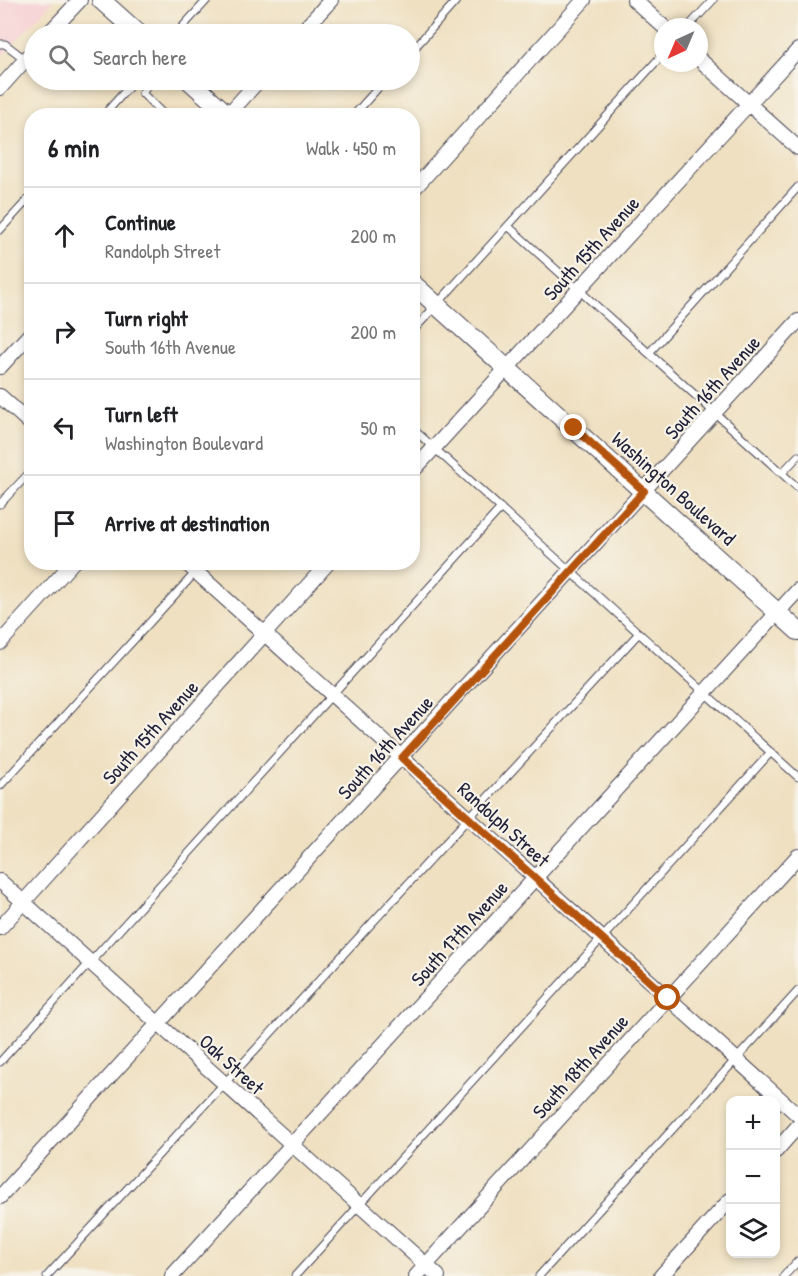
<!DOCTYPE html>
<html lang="en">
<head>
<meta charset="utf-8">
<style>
  body { margin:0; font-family:"Patrick Hand",sans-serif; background:#f6f6f6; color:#202124 }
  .controls { position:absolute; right:18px; bottom:18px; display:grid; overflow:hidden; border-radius:12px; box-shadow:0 3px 9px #0003 }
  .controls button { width:54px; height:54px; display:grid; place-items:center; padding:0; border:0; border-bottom:2px solid #e0e0e0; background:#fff; color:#202124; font:30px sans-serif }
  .compass { position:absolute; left:654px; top:18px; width:54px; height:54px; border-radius:50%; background:#fff; box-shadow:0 3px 9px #0003; rotate:224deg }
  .stop { position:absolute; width:18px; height:18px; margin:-14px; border:4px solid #b45309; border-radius:50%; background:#fff }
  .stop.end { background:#b45309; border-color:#fff; box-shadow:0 2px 6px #0008 }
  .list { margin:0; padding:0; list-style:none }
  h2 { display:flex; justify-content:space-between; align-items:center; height:78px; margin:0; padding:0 24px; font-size:26px }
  h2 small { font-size:20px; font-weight:400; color:#757577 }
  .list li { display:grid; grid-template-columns:39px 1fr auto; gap:18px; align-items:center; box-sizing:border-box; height:96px; padding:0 24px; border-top:2px solid #e0e0e0 }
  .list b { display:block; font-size:22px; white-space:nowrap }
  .list p { margin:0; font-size:20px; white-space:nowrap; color:#757577 }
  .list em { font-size:20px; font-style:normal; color:#757577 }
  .icon { flex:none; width:33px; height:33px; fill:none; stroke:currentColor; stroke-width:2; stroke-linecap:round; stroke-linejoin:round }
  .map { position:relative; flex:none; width:798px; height:1276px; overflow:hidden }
  .search { position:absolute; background:#fff; box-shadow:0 3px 9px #0003; left:24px; top:24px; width:396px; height:66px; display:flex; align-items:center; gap:15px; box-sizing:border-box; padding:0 21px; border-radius:33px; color:#757577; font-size:22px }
  .panel { position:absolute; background:#fff; box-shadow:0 3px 9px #0003; left:24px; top:108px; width:396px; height:462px; border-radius:24px }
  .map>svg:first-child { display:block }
  .built { fill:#f7cfd4 }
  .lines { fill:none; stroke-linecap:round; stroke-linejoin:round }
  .lane-casing { stroke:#413e4f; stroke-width:9 }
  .street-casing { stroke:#413e4f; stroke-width:16 }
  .secondary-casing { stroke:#413e4f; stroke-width:20 }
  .lane { stroke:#fff; stroke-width:7 }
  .street { stroke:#fff; stroke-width:14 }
  .secondary { stroke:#fff; stroke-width:18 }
  .route { stroke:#b45309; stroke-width:8 }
  .labels { text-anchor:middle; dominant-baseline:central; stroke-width:4.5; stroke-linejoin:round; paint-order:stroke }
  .street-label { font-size:20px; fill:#22223b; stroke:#f7f3e8 }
</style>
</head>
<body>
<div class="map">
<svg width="798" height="1276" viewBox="0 0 798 1276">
  <rect width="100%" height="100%" fill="#f7f3e8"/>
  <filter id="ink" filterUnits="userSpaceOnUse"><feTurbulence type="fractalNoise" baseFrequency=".0167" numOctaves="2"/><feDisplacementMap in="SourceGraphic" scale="12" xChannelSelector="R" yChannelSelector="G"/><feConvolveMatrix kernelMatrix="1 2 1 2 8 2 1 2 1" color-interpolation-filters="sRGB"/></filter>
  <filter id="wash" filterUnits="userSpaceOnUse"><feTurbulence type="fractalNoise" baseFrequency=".008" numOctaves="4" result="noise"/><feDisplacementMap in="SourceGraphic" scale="24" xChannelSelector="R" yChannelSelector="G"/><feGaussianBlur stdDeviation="1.35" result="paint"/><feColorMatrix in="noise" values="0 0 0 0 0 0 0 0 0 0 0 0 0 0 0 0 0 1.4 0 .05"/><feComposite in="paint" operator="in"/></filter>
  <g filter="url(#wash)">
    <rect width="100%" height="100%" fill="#efe0c1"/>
    <!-- built -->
    <path class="built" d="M0,0h54l-54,58z"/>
  </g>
  <g filter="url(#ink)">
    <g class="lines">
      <defs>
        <path id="lane" d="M688,27l25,-27
          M176,34l31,-34
          M0,44h5l21,16
          M410,53l47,-53
          M152,80l-10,13 23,23
          M103,116l32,-36
          M353,116l32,-36
          M508,226l290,262
          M0,230l32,-35
          M412,332l251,-278
          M649,353l149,-166
          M412,428l386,349
          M782,473l16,-17
          M0,504l32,-34
          M0,786l205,-224
          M0,1062l501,-554
          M47,1276l592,-643
          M295,1276l476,-524
          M539,1276l259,-285
          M784,1276l14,-15"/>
        <path id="street" d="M634,0l30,27
          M48,34l32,-34
          M300,34l31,-34
          M699,59l99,89
          M0,88l34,-38
          M227,116l32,-36
          M412,191l172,-191
          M0,367l32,-35
          M0,396l32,29
          M412,472l386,-422
          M185,562l613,553
          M0,643l73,-81
          M0,881l438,395
          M0,928l329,-366
          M776,1151l22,-25
          M0,1197l798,-876
          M172,1276l626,-686
          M416,1276l382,-420
          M661,1276l69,-76"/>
        <path id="secondary" d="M101,0l38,34
          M189,80l40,36
          M412,283l386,348"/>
      </defs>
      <!-- lane casing -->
      <use href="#lane" class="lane-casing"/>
      <!-- street casing -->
      <use href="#street" class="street-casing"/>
      <!-- secondary casing -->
      <use href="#secondary" class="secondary-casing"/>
      <!-- lane -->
      <use href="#lane" class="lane"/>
      <!-- street -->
      <use href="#street" class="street"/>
      <!-- secondary -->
      <use href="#secondary" class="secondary"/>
    </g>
  </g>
  <g class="lines" filter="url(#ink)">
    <!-- route -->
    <path class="route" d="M574,428l70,63 -242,267 266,240"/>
  </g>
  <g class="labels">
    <!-- street labels -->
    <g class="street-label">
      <text transform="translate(591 248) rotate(-48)">South 15th Avenue</text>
      <text transform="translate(712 387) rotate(-48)">South 16th Avenue</text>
      <text transform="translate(674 488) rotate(42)">Washington Boulevard</text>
      <text transform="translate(150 732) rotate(-48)">South 15th Avenue</text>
      <text transform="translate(385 747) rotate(-48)">South 16th Avenue</text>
      <text transform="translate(504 824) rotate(42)">Randolph Street</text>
      <text transform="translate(459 933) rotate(-48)">South 17th Avenue</text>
      <text transform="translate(232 1064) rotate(42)">Oak Street</text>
      <text transform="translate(580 1066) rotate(-48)">South 18th Avenue</text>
    </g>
  </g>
</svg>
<div class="controls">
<button>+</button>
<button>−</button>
<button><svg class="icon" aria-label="layers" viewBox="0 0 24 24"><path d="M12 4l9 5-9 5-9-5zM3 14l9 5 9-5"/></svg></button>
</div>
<svg class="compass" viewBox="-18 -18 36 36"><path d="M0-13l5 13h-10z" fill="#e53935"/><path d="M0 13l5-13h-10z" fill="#757577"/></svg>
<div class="stop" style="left:668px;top:998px"></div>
<div class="stop end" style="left:574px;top:428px"></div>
<div class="search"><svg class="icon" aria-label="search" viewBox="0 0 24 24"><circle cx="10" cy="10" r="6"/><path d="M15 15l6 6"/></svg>Search here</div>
<section class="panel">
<h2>6 min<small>Walk · 450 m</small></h2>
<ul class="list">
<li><svg class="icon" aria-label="ahead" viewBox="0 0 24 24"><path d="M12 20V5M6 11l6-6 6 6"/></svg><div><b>Continue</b><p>Randolph Street</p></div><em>200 m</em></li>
<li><svg class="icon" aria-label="right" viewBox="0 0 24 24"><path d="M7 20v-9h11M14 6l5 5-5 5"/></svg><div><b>Turn right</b><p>South 16th Avenue</p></div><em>200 m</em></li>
<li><svg class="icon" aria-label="left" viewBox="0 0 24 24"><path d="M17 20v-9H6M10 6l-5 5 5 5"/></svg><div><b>Turn left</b><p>Washington Boulevard</p></div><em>50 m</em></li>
<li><svg class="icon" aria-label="arrive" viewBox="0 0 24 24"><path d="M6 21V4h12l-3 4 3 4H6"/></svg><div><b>Arrive at destination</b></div></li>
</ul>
</section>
</div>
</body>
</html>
